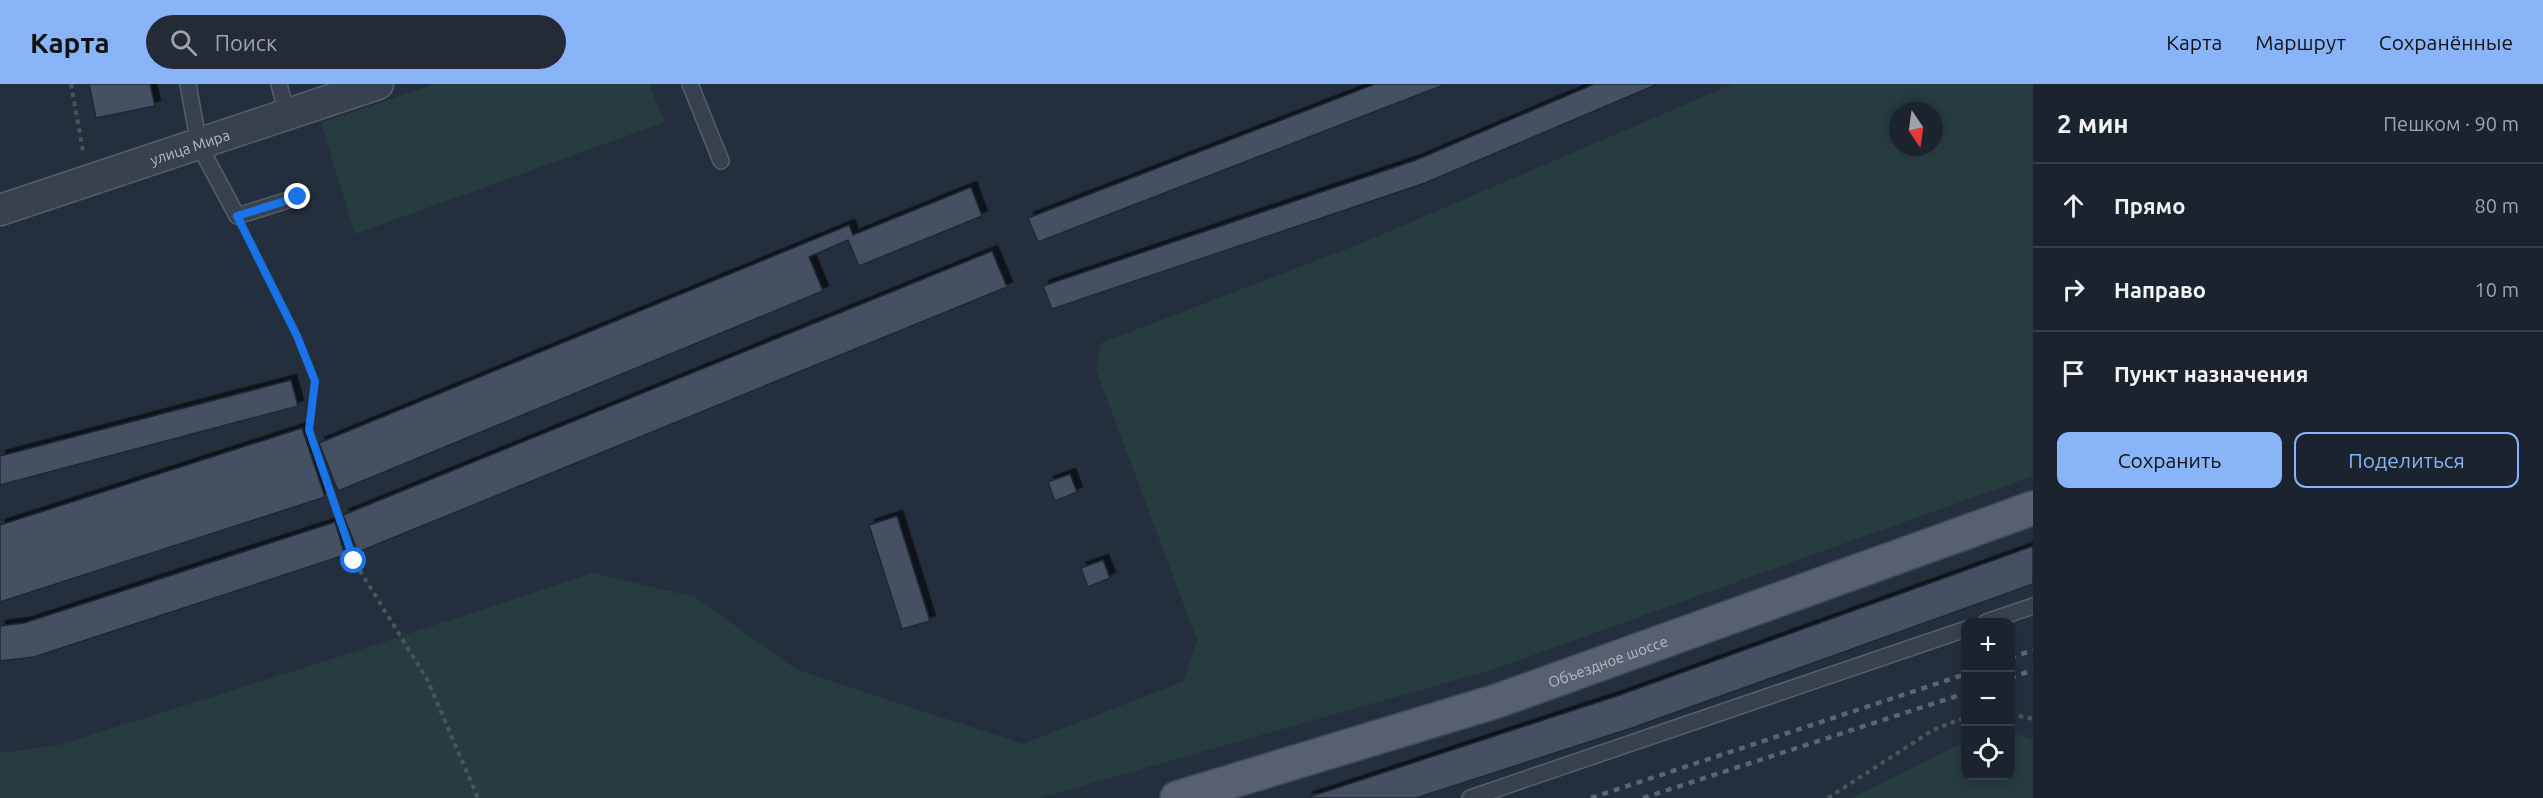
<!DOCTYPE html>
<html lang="ru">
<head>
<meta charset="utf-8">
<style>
  body { margin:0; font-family:Ubuntu,sans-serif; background:#242b36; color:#f1f3f6 }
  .controls { position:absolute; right:18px; bottom:18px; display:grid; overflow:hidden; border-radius:12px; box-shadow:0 3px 9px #0003 }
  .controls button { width:54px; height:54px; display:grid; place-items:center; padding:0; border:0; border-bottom:2px solid #39404a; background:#1b232e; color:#f1f3f6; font:30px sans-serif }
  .compass { position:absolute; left:1889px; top:18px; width:54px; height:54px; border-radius:50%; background:#1b232e; box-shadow:0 3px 9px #0003; rotate:167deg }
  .stop { position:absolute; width:18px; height:18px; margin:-14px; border:4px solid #1a73e8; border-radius:50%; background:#fff }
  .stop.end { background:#1a73e8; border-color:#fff; box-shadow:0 2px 6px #0008 }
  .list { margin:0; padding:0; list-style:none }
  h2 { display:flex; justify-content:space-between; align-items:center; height:78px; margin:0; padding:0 24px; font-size:26px }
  h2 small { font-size:20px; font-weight:400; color:#a0a4aa }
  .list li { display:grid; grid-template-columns:39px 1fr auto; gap:18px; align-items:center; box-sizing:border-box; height:84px; padding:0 24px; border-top:2px solid #39404a }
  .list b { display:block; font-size:22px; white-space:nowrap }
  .list em { font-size:20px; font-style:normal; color:#a0a4aa }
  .actions { display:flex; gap:12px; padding:18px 24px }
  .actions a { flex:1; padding:14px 0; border:2px solid #8ab4f8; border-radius:12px; text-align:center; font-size:21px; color:#8ab4f8 }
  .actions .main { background:#8ab4f8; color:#111 }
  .icon { flex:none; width:33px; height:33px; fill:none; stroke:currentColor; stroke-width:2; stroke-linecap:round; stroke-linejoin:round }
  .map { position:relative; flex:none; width:2033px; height:714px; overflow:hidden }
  header { display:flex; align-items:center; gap:36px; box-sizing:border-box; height:84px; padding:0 30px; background:#8ab4f8; color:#111 }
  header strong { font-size:28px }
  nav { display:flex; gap:33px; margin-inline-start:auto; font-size:21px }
  .search { width:420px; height:54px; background:#242b36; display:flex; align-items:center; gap:15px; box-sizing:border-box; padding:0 21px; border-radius:33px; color:#a0a4aa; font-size:22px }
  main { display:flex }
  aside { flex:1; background:#1b232e }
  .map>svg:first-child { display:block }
  .green { fill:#263c3f; fill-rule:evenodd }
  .building { fill:#455162; stroke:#1f2835; stroke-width:1.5; filter:url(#shadow) }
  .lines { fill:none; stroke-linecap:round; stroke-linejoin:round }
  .lane-casing { stroke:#565f6c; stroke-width:18 }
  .street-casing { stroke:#565f6c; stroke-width:33 }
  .primary-casing { stroke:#414a57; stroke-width:36 }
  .path { stroke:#44595c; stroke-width:4; stroke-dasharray:4.5 4.5; stroke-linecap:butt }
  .lane { stroke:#38414e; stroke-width:15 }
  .street { stroke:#38414e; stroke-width:30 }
  .primary { stroke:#56606e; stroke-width:33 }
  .rail { stroke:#5a6575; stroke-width:4.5; stroke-dasharray:6 6; stroke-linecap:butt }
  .route { stroke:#1a73e8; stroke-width:8 }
  .labels { text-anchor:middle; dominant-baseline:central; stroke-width:4.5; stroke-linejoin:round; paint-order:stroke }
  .street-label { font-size:15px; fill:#b4bcc9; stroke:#1d2633 }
</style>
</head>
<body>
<header>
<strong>Карта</strong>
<div class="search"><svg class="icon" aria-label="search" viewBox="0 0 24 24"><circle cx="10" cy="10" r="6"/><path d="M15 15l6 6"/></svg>Поиск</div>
<nav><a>Карта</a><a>Маршрут</a><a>Сохранённые</a></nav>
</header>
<main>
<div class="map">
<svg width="2033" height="714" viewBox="0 0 2033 714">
  <defs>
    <filter id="shadow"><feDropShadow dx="5.5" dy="-5.5" stdDeviation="0" flood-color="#0009"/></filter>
  </defs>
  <rect width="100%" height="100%" fill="#242f3e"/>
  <!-- green -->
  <path class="green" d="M435,0h214l16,38 -310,112 -34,-111z
    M1733,0h300v392l-542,194 -452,128h-1039v-45l59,-8 270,-85 264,-87 102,24 102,73 226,74 161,-63 13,-41 -101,-270 5,-27 256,-98zM1898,27h36v36h-36z
    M2011,648l22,8v58h-181l113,-56 1,34h44z"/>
  <!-- building -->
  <path class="building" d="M89,0h61l5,22 -59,12z
    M1375,0h71l-408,158 -10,-24z
    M1594,0h64l-233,99 -373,126 -9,-23 373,-126z
    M971,103l11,29 -123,50 -11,-26 -39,17 14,34 -485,200 -19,-48 530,-218 4,10z
    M992,167l15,36 -649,265 -15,-37z
    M291,296l7,26 -298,79v-29z
    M302,344l23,69 -325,105v-77z
    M1070,390l7,18 -22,9 -7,-19z
    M897,432l33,105 -28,8 -33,-104z
    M335,438l10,33 -311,102 -34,4v-35l24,-3z
    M2033,462v38l-401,144 -216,70h-110l314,-103z
    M1103,476l7,18 -22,9 -7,-19z"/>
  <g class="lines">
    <defs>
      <path id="lane" d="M188,0l11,61 38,71 61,-19
        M279,0l8,31
        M690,0l31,77
        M1986,538l47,-16
        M1470,714l496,-169"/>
      <g id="street">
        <path id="s1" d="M0,126l378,-126"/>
      </g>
      <g id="primary">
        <path id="s2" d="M1177,714l320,-97 536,-193"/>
      </g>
    </defs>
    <!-- lane casing -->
    <use href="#lane" class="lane-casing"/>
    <!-- street casing -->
    <use href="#street" class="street-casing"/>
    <!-- primary casing -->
    <use href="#primary" class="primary-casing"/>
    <!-- path -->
    <path class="path" d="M71,0l12,67
      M247,151l50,101 18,45 -6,49 45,131 73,118 51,119
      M2010,630l23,5
      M1828,714l105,-68 33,-13"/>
    <!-- lane -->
    <use href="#lane" class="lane"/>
    <!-- street -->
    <use href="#street" class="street"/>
    <!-- primary -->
    <use href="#primary" class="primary"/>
    <!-- rail -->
    <path class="rail" d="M2010,574l23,-8
      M2010,594l23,-8
      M1591,714l375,-124
      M1643,714l323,-105"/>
  </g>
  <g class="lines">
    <!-- route -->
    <path class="route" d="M298,113l-61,19 60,120 18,45 -6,49 45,131"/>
  </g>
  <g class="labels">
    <!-- street labels -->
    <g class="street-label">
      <text stroke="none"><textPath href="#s1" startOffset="200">улица Мира</textPath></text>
      <text stroke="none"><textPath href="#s2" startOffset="452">Объездное шоссе</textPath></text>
    </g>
  </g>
</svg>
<div class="controls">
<button>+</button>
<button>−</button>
<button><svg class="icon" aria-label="locate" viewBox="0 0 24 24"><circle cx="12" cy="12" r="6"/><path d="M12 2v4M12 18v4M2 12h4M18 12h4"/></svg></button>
</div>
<svg class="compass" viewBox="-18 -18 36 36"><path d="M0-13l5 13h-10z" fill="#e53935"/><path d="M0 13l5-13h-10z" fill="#a0a4aa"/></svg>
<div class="stop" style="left:354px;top:477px"></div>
<div class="stop end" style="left:298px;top:113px"></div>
</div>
<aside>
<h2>2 мин<small>Пешком · 90 m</small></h2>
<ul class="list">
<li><svg class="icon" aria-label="ahead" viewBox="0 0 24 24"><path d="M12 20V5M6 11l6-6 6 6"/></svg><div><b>Прямо</b></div><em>80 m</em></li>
<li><svg class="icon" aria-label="right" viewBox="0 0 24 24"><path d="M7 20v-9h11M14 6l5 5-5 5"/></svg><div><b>Направо</b></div><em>10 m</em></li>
<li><svg class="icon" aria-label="arrive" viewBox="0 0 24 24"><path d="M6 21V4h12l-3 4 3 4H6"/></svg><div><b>Пункт назначения</b></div></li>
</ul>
<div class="actions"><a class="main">Сохранить</a><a>Поделиться</a></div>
</aside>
</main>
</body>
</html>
